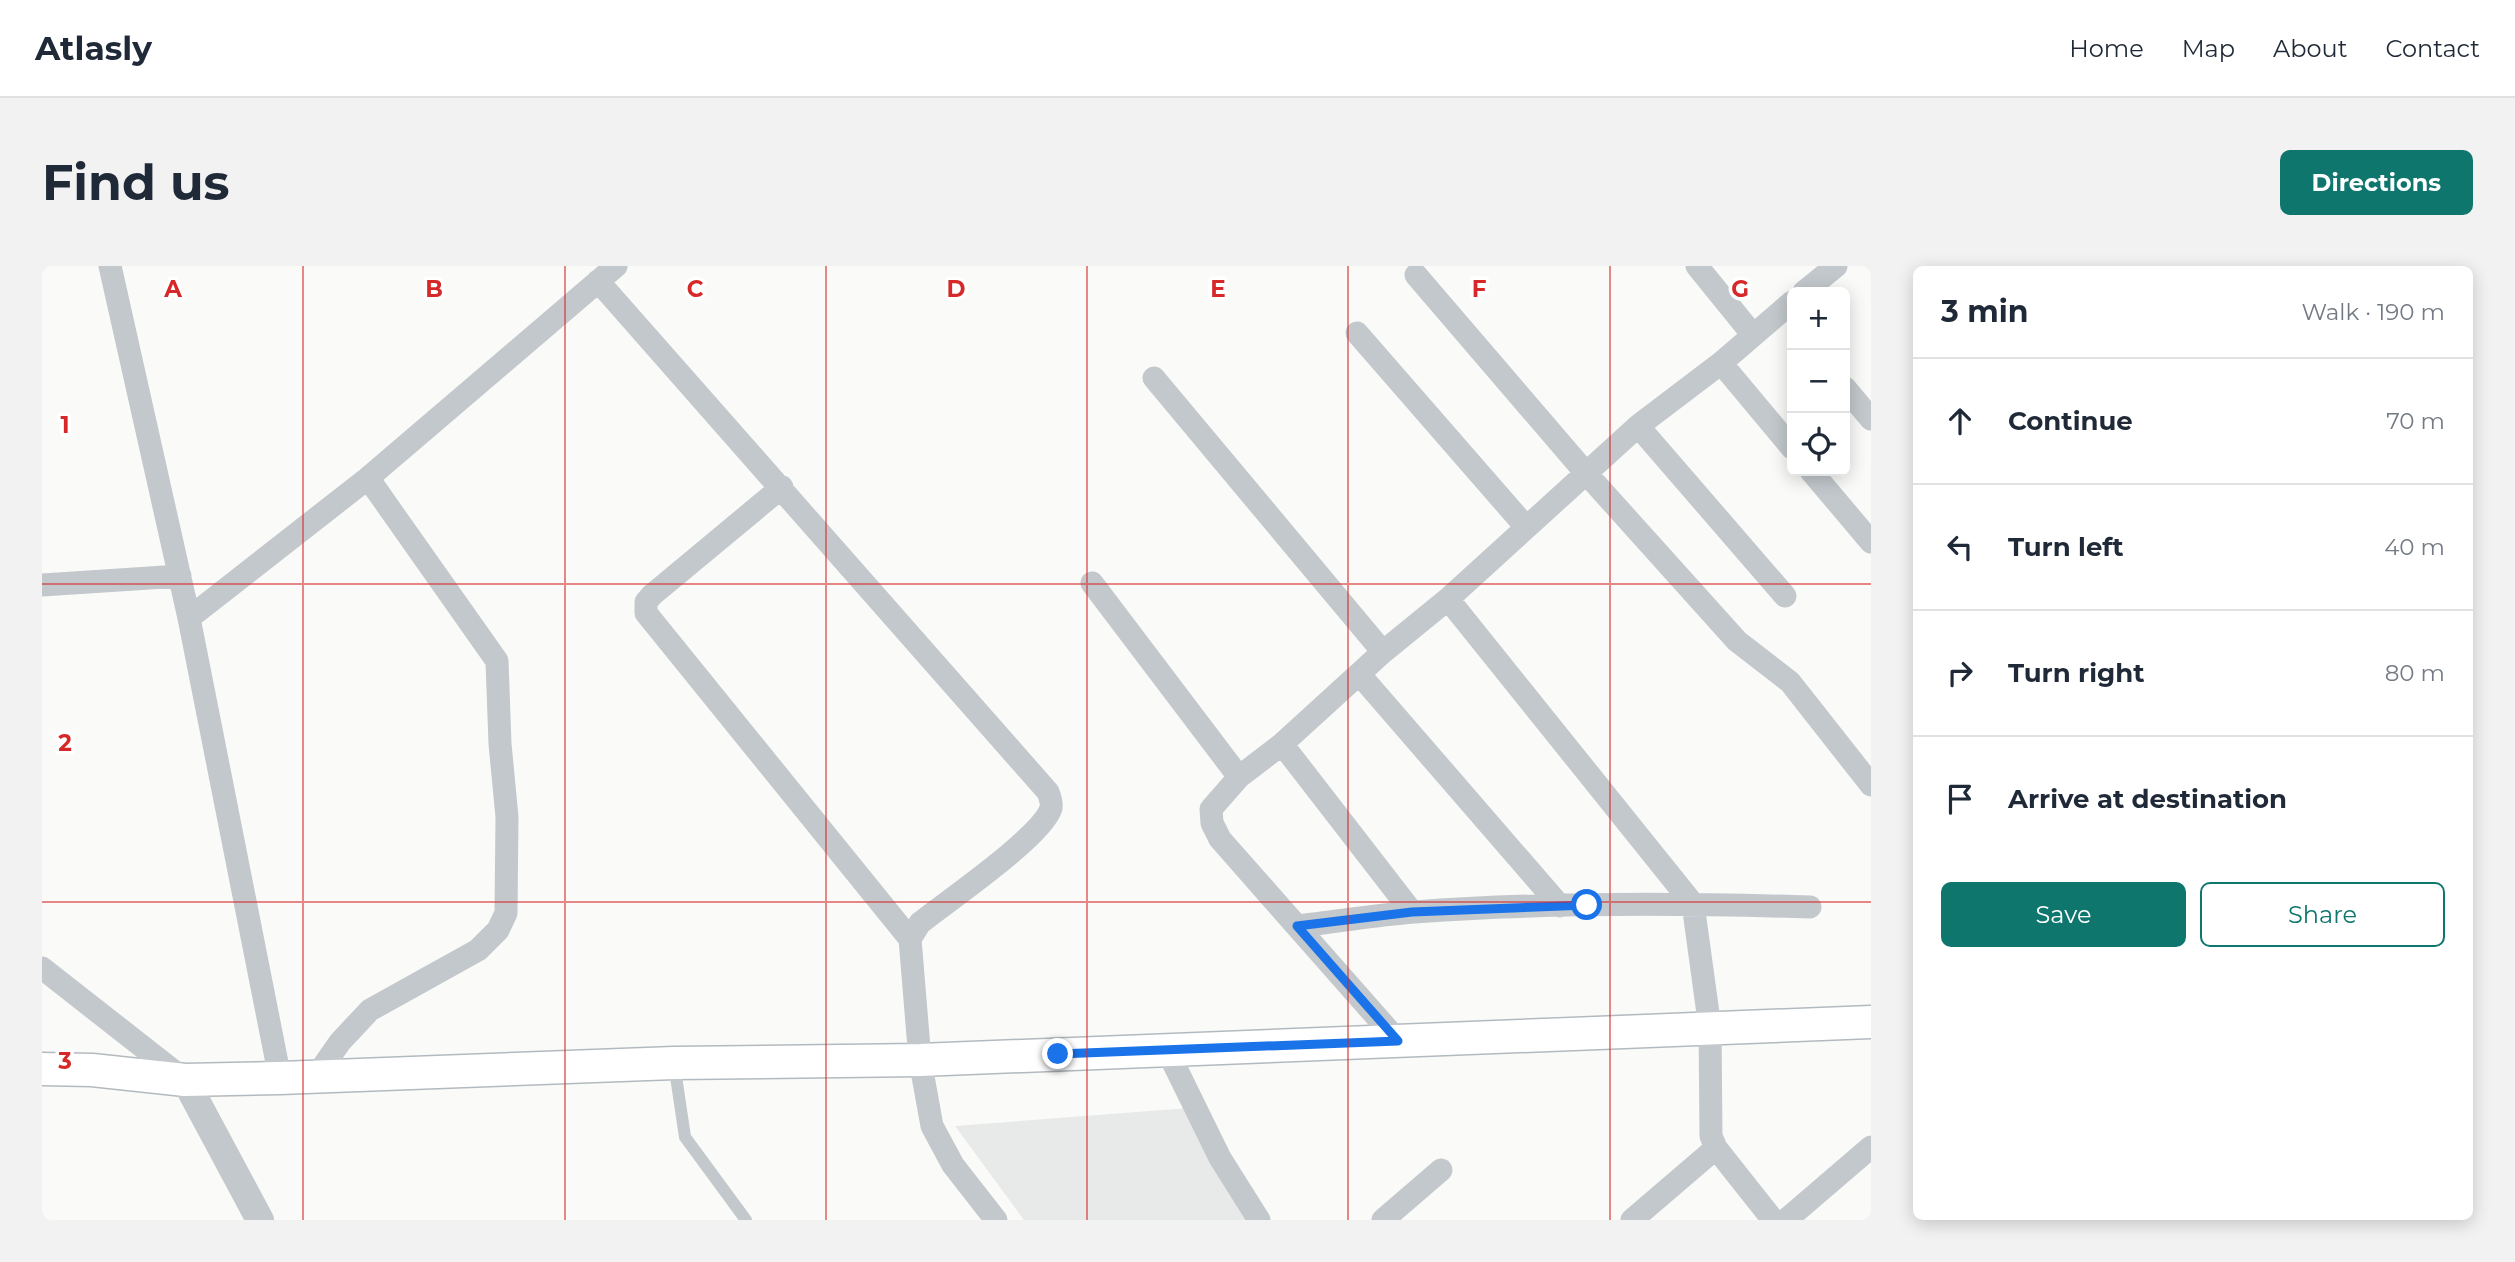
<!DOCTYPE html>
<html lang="en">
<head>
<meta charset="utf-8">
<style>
  body { margin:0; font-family:Montserrat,sans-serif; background:#f2f2f3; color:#1f2937 }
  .controls { position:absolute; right:21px; top:21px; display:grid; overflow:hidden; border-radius:10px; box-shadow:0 4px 18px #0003 }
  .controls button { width:63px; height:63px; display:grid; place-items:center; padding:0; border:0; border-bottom:2px solid #e0e1e3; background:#fff; color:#1f2937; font:35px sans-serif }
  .stop { position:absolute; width:21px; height:21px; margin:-16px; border:5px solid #1a73e8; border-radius:50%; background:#fff }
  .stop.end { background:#1a73e8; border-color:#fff; box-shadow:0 2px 7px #0008 }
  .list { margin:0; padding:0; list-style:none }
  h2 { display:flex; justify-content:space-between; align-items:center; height:91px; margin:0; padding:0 28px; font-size:30px }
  h2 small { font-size:23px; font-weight:400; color:#747a83 }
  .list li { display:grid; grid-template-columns:46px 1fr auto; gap:21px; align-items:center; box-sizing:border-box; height:126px; padding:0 28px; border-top:2px solid #e0e1e3 }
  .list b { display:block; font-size:26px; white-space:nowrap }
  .list em { font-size:23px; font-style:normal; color:#747a83 }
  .actions { display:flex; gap:14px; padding:21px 28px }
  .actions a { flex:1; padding:16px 0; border:2px solid #0f766e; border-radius:10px; text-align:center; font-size:24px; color:#0f766e }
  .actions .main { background:#0f766e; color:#fff }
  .icon { flex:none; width:38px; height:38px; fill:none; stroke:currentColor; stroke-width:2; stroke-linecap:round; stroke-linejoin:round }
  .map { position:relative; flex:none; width:1829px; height:954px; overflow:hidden; border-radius:10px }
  header { display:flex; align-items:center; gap:42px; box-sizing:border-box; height:98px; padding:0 35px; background:#fff; border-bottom:2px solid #e0e1e3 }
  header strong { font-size:33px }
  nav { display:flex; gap:38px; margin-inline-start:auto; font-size:24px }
  .intro { display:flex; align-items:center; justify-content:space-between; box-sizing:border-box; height:168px; padding:0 42px }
  h1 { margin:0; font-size:49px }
  .button { padding:18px 32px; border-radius:10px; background:#0f766e; color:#fff; font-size:24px; font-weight:700 }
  main { display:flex; gap:42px; padding:0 42px }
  aside { flex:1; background:#fff; border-radius:10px; box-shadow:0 4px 18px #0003 }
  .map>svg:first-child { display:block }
  .built { fill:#e8e9e9 }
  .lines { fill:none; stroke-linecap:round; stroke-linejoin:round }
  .secondary-casing { stroke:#b3babf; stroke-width:35 }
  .service { stroke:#c3c8cc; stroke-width:12 }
  .minor { stroke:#c3c8cc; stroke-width:23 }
  .tertiary { stroke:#c3c8cc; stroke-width:28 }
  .secondary { stroke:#fff; stroke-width:32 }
  .route { stroke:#1a73e8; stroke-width:9 }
  .grid { fill:none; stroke:#d62828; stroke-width:2; stroke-opacity:0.55 }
  .grid-label { font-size:23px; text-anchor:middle; font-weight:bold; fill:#d62828; stroke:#fff; stroke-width:7; stroke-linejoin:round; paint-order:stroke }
</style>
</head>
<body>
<header>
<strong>Atlasly</strong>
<nav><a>Home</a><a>Map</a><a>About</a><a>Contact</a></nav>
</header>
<div class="intro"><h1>Find us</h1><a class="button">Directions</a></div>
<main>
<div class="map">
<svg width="1829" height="954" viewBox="0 0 1829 954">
  <rect width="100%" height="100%" fill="#fafaf8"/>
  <!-- built -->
  <path class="built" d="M1147,842l62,112h-227l-69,-94z"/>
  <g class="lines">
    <defs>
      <path id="secondary" d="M0,803l50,1 93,10 95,-2 394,-15 246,-3 951,-38"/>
    </defs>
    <!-- secondary casing -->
    <use href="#secondary" class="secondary-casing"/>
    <!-- service -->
    <path class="service" d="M632,797l11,74 61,83"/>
    <!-- minor -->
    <path class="minor" d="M68,0l79,352 91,460
      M1655,0l56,69
      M1374,9l169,197 152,169 53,41 81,103
      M556,15l450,511c2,5 4,10 3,16 -8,28 -105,94 -131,115l-10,16 10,121 12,66 21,39 43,55
      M1762,26l32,-26
      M1315,67l169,194
      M1679,97l71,85
      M1112,112l229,274
      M1803,122l26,31
      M1596,160l147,170
      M1769,205l60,71
      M740,221l-130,108 -6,7v11l264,326
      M1050,317l147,194
      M0,319l138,-9
      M1406,333l245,305 17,124 1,108 5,12 57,72
      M147,352l179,-140 248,-212
      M1318,409l200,231
      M1240,478l130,168
      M1255,660c38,-4 78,-11 117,-14 131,-10 264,-9 396,-5
      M0,702l143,112
      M1356,775l-178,-202 -8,-16 -1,-14 28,-32 43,-33 101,-92 65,-53 190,-173 83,-63 71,-61
      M1125,784l53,108 39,62
      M275,809l23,-33 30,-32 108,-60 20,-20 8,-17 1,-96 -7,-73 -3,-83 -129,-183
      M1341,954l58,-50
      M1590,954l84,-72
      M1744,954l85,-73"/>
    <!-- tertiary -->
    <path class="tertiary" d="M143,814l75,140"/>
    <!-- secondary -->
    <use href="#secondary" class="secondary"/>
  </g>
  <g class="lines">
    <!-- route -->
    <path class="route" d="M1016,788l340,-13 -101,-115 115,-14 175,-7"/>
  </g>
  <!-- grid -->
  <path class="grid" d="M261,0v954M523,0v954M784,0v954M1045,0v954M1306,0v954M1568,0v954M0,318h1829M0,636h1829"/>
  <g class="grid-label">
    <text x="131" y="31">A</text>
    <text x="392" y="31">B</text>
    <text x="653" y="31">C</text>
    <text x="914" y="31">D</text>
    <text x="1176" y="31">E</text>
    <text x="1437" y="31">F</text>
    <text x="1698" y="31">G</text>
    <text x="23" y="167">1</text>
    <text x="23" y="485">2</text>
    <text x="23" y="803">3</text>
  </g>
</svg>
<div class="controls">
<button>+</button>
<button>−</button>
<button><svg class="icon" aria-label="locate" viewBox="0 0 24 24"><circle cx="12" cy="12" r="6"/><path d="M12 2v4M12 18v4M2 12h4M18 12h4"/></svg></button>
</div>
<div class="stop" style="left:1545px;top:639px"></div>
<div class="stop end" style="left:1016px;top:788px"></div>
</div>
<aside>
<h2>3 min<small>Walk · 190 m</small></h2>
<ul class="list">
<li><svg class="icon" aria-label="ahead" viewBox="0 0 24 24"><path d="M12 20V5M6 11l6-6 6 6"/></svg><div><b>Continue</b></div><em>70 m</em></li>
<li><svg class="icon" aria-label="left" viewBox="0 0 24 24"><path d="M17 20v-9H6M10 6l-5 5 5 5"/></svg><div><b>Turn left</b></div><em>40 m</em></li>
<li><svg class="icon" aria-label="right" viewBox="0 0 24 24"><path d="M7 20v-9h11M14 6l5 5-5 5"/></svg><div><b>Turn right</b></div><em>80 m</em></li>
<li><svg class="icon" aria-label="arrive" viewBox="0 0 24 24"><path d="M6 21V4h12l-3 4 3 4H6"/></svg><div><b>Arrive at destination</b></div></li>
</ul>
<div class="actions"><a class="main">Save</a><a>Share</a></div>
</aside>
</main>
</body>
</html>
